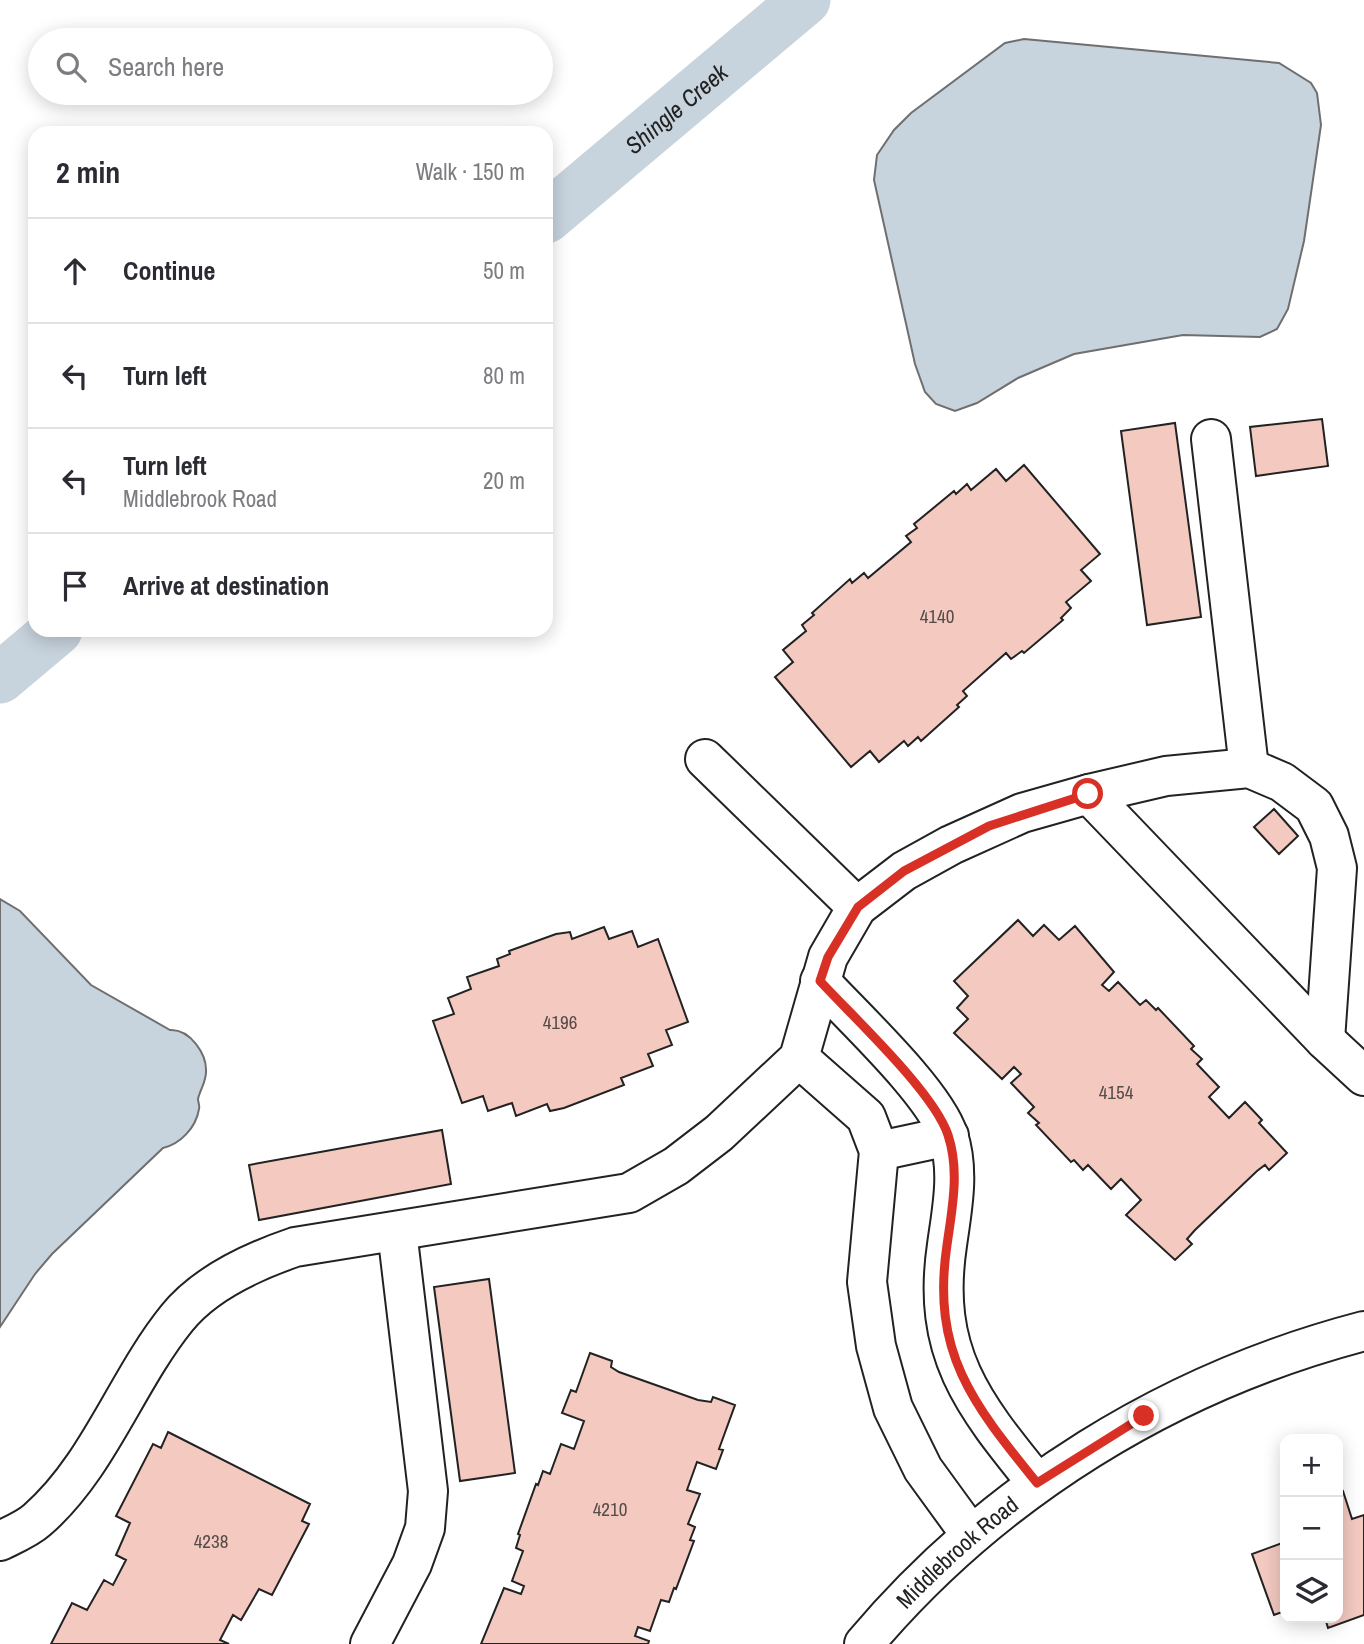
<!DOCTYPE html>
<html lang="en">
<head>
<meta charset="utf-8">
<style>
  body { margin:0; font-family:"Archivo Narrow",sans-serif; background:#f2f2f3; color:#2b2b33 }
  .controls { position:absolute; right:21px; bottom:21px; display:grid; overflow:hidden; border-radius:14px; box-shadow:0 4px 18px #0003 }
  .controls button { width:63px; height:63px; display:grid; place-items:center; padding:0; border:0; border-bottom:2px solid #e1e1e2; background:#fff; color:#2b2b33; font:35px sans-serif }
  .stop { position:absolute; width:21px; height:21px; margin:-16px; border:5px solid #d93025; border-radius:50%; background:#fff }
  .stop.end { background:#d93025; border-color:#fff; box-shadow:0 2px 7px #0008 }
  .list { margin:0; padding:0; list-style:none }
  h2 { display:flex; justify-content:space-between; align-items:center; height:91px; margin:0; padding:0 28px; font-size:30px }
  h2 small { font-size:23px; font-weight:400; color:#7c7c81 }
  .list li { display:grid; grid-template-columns:46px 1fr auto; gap:21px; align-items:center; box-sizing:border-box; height:105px; padding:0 28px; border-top:2px solid #e1e1e2 }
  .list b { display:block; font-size:26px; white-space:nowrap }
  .list p { margin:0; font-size:23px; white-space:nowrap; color:#7c7c81 }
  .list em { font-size:23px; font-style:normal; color:#7c7c81 }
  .icon { flex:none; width:38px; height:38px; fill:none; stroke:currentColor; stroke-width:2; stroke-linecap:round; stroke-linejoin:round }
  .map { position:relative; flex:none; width:1364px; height:1644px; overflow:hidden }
  .search { position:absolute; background:#fff; box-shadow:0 4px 18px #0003; left:28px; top:28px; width:525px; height:77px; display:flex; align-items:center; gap:18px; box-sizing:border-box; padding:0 24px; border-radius:38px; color:#7c7c81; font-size:26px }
  .panel { position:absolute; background:#fff; box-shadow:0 4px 18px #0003; left:28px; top:126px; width:525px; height:511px; border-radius:21px }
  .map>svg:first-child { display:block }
  .water { fill:#c7d3dd; stroke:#6f6f6f; stroke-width:2 }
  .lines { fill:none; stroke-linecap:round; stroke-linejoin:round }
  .canal { stroke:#c7d3dd; stroke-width:51 }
  .building { fill:#f3c9c0; stroke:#222; stroke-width:2 }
  .minor-casing { stroke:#222; stroke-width:42 }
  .minor { stroke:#fff; stroke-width:38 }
  .route { stroke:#d93025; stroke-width:9 }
  .labels { text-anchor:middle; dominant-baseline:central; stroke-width:5; stroke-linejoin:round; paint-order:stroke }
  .number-label { font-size:19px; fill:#564c4a }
  .street-label { font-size:23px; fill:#222; stroke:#fff }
  .water-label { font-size:24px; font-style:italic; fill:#222; stroke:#fff }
</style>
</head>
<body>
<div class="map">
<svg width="1364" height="1644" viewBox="0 0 1364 1644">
  <rect width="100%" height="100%" fill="#fff"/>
  <!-- water -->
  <path class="water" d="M1024,39l255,24 32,20 6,10 4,32 -17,116 -16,68 -11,20 -17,8 -77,-2 -109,19 -56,24 -41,25 -22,8 -19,-7 -11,-12 -10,-28 -41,-184 3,-25 17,-25 17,-17 94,-70z
    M0,899l20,12 71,74 79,45c20,-1 37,24 36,42 0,10 -6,18 -8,27 0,3 2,7 1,10 -3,19 -19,35 -36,39l-111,106 -17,20 -35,53z"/>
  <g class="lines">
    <!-- canal -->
    <g class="canal">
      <path id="s1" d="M546,218l259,-218"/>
      <path d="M0,678l57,-48"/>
    </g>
  </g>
  <!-- building -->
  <path class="building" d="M1322,419l6,47 -72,10 -6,-49z
    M1175,423l26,194 -54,8 -26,-194z
    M1024,465l76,89 -19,16 10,11 -25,21 5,6 -10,10 2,2 -39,33 -2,-2 -11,8 -5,-6 -43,38 4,5 -10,9 2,2 -38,34 -3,-4 -10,9 -4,-5 -25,21 -9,-11 -19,16 -76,-90 18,-15 -10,-12 23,-19 -4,-6 12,-10 -2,-2 38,-34 2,4 12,-10 4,5 43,-36 -5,-6 11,-8 -3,-4 40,-33 2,3 11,-10 4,6 25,-21 10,12z
    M1274,809l24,27 -19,18 -25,-27z
    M1018,920l15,16 11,-11 15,15 16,-14 39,46 -12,13 7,6 9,-9 22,23 6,-5 10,10 2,-2 36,38 -3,3 11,10 -5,5 22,23 -10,10 20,21 16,-16 17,18 -3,3 28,30 -18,17 -4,-5 -8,6 -62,59 -8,9 5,5 -17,16 -49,-45 15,-15 -20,-21 -10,10 -23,-24 -5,5 -9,-10 -3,2 -35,-37 3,-2 -11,-10 6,-6 -23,-24 10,-9 -7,-7 -12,12 -48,-46 14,-14 -11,-11 11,-12 -14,-15z
    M604,927l5,12 23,-8 6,16 20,-8 30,83 -22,8 6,15 -24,9 5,12 -32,12 3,7 -60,23 -14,3 -3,-7 -31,12 -4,-13 -24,8 -5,-15 -21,7 -29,-82 21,-7 -6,-16 23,-9 -4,-12 32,-11 -2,-7 13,-5 -1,-3 47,-17 14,-2 2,7z
    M442,1130l9,54 -192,36 -10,-55z
    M489,1279l26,194 -55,8 -26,-194z
    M590,1353l22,8 -1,6 8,5 79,28 13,2 2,-5 22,8 -16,44 4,1 -7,19 -19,-7 -10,28 13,4 -12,30 7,3 -5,13 4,1 -18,48 -2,-1 -5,14 -8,-2 -11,31 -12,-4 -3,9 14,5 -1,3h-167l23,-56 17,6 3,-8 -12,-5 11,-30 -7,-3 4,-13 -2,-1 18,-50 2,1 5,-14 7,3 11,-30 13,5 10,-28 -22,-8 9,-23 5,2z
    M168,1432l142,72 -8,17 7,3 -37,71 -13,-6 -18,31 -8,-5 -13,25 9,4h-178l21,-41 15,7 17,-30 9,5 13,-25 -10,-5 14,-32 -14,-7 37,-72 8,4z
    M1343,1491l9,28 12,-4v100l-36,13 -3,-10h13v-125z
    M1285,1542v69l-11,4 -22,-61z"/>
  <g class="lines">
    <defs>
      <g id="minor">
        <path d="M1211,439l38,329"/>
        <path d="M705,759l152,148"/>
        <path d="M1089,794l77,-18 83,-8 33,14 32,24 15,30 8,32 -12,172"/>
        <path d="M820,981c33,36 114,111 128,154 12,36 4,74 -1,110 -16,108 26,159 90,238"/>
        <path d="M799,1058l67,59 13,34 -12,131 9,64 17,62 30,61 48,66"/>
        <path d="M879,1151l70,-15"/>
        <path d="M0,1541c12,-6 27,-12 37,-21 62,-54 89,-139 140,-202 28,-35 77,-57 118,-71l334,-54 47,-27 43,-33 80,-75 29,-101 29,-50 47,-36 47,-26 71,-32 67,-19 236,246 39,36"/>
        <path d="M370,1644l42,-80 13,-36 3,-37 -31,-260"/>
        <path id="s2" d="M864,1644c130,-154 305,-262 500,-313"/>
      </g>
    </defs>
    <!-- minor casing -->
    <use href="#minor" class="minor-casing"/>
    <!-- minor -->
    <use href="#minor" class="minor"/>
  </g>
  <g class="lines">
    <!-- route -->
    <path class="route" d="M1088,794l-99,32 -85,45 -46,36 -30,50 -8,24c33,36 114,111 128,154 12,36 4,74 -1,110 -16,108 26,159 90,238l107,-67"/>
  </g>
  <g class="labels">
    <!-- number labels -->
    <g class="number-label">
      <text x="937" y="616">4140</text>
      <text x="560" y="1022">4196</text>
      <text x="1116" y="1092">4154</text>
      <text x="610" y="1509">4210</text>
      <text x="211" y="1541">4238</text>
    </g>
    <!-- street labels -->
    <g class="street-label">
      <text stroke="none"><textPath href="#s2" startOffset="131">Middlebrook Road</textPath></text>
    </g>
    <!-- water labels -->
    <g class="water-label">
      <text stroke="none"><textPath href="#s1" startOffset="170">Shingle Creek</textPath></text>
    </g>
  </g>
</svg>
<div class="controls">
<button>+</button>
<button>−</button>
<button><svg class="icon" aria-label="layers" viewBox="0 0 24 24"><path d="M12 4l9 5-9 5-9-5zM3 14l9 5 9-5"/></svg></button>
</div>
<div class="stop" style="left:1088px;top:794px"></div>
<div class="stop end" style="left:1144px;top:1416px"></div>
<div class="search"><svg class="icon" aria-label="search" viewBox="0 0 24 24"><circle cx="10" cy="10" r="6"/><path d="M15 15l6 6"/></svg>Search here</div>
<section class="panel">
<h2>2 min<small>Walk · 150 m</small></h2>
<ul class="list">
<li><svg class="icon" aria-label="ahead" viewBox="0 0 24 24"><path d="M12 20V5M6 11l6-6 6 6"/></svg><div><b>Continue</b></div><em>50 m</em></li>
<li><svg class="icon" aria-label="left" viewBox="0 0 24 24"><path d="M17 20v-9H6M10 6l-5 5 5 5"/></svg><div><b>Turn left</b></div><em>80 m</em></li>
<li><svg class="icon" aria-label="left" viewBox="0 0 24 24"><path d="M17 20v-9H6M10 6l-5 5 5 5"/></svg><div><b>Turn left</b><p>Middlebrook Road</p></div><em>20 m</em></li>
<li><svg class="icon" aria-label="arrive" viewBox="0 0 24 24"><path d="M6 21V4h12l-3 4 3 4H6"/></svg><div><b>Arrive at destination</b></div></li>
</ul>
</section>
</div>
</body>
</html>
